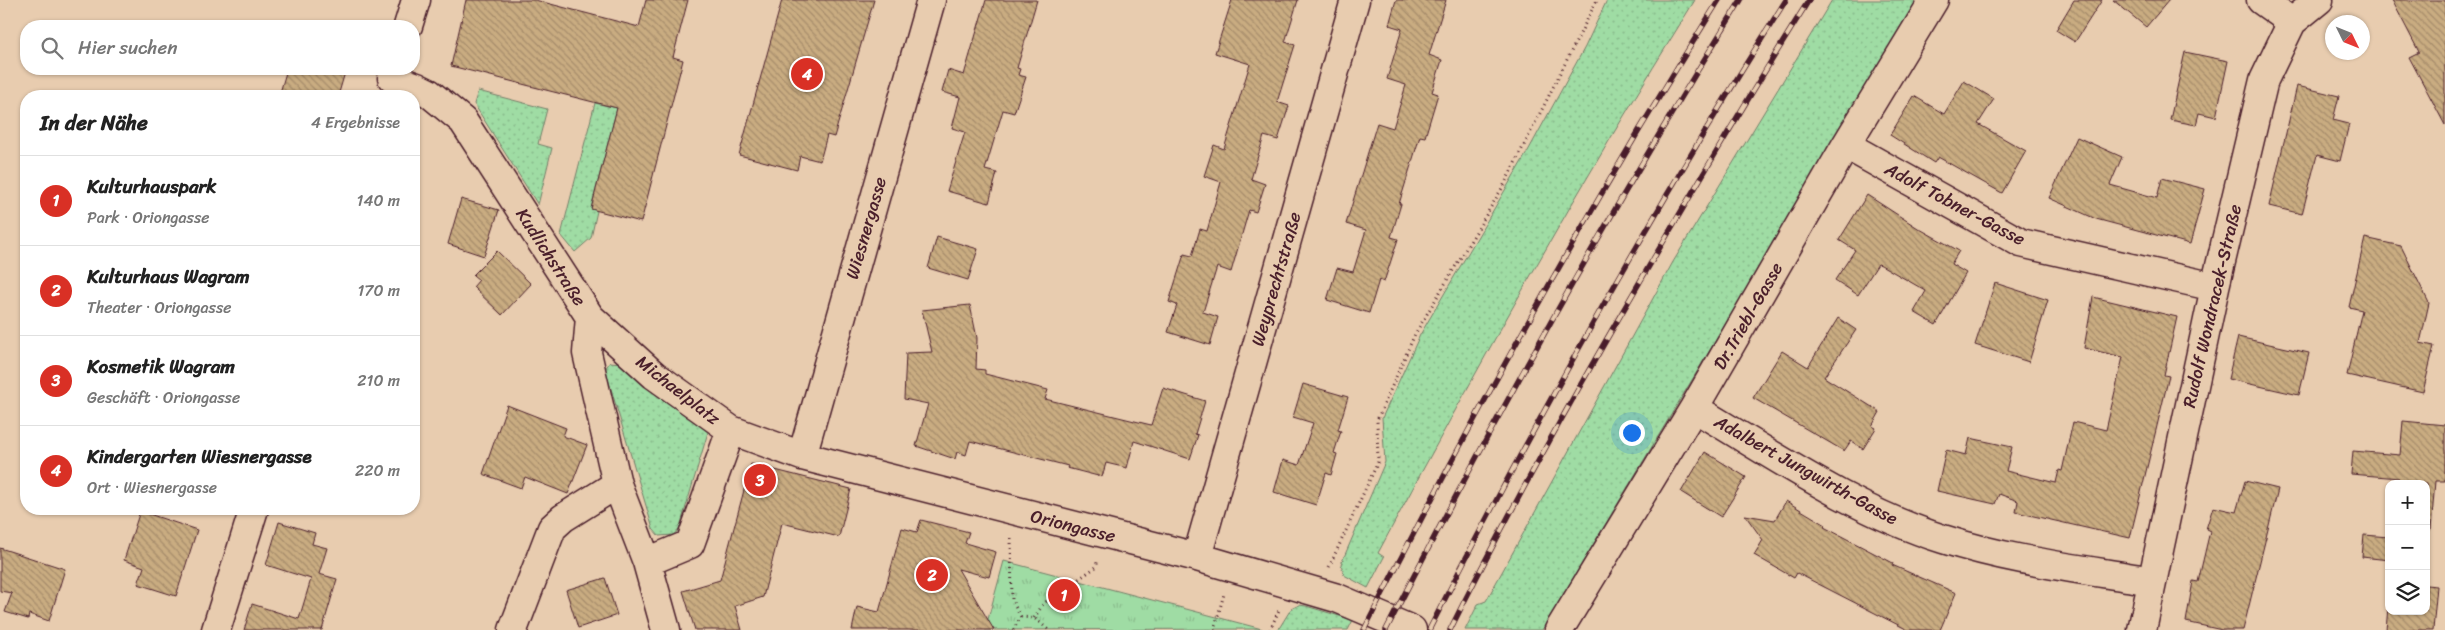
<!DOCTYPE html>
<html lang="de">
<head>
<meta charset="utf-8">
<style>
  body { margin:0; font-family:Sriracha,sans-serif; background:#f6f6f6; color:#222 }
  .controls { position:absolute; right:15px; bottom:15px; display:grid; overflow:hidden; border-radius:10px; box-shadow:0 1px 4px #0004 }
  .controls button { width:45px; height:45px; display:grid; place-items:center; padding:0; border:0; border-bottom:1px solid #e0e0e0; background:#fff; color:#222; font:25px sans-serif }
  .compass { position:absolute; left:2325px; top:15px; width:45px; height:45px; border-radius:50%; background:#fff; box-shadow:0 1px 4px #0004; rotate:133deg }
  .you { position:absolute; left:1631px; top:432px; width:18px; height:18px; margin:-12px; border:4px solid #fff; border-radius:50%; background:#1a73e8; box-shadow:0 0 0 8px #1a73e833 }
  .badge { display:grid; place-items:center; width:32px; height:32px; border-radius:50%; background:#d93025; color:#fff; font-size:16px; font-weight:700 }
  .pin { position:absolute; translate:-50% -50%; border:2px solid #fff; box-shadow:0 1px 5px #0006 }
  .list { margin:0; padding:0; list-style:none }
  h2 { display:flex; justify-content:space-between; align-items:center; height:65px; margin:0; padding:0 20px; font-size:21px }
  h2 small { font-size:16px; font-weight:400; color:#767676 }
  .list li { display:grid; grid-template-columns:32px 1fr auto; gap:15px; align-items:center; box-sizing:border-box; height:90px; padding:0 20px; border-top:1px solid #e0e0e0 }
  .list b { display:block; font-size:19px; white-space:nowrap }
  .list p { margin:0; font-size:16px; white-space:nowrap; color:#767676 }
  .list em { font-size:16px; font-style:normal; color:#767676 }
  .icon { flex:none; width:28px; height:28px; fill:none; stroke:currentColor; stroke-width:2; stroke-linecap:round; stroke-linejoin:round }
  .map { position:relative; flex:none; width:2445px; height:630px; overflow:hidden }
  .search { position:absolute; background:#fff; box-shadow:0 1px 4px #0004; left:20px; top:20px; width:400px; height:55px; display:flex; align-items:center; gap:12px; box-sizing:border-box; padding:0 18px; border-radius:20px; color:#767676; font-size:19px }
  .panel { position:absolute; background:#fff; box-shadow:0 1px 4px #0004; left:20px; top:90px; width:400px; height:425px; border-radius:20px }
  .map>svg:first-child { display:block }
  .grass { fill:url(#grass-dots); stroke:#747e68 }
  .park { fill:url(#park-tufts); stroke:#747e68 }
  .building { fill:url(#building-back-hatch); stroke:#4a1f2b }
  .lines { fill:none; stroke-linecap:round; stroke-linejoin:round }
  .street-casing { stroke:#4a1f2b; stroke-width:31 }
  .path { stroke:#4a1f2b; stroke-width:3; stroke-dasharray:1 4; stroke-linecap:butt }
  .street { stroke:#e8ccaf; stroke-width:28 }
  .rail-casing { stroke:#4a1f2b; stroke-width:5.5 }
  .rail { stroke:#e8ccaf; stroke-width:4; stroke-dasharray:11; stroke-linecap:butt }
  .labels { text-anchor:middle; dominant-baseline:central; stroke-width:4.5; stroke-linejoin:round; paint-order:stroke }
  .street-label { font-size:18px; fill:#4a1f2b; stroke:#e8ccaf }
</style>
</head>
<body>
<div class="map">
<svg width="2445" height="630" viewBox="0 0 2445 630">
  <defs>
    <pattern id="grass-dots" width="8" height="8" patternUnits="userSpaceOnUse" patternTransform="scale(1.25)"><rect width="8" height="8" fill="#9fdca4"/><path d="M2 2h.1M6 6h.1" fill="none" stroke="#8abc8d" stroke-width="1.8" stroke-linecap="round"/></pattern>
    <pattern id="park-tufts" width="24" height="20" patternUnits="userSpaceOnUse" patternTransform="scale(1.25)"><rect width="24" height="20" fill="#9fdca4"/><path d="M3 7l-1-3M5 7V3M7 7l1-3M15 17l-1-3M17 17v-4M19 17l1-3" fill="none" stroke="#8abc8d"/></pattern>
    <pattern id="building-back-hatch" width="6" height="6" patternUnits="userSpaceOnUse" patternTransform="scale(1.25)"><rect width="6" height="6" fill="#c9ac81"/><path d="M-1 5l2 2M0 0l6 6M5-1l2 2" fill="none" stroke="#a58b6a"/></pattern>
  </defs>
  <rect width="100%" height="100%" fill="#e8ccaf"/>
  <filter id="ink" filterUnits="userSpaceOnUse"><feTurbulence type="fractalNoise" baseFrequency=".02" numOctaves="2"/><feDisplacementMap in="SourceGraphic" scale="10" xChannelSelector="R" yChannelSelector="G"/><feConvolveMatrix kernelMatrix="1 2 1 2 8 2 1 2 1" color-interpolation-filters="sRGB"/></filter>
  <g filter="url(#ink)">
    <!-- grass -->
    <path class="grass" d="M1607,0h88c-113,180 -217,366 -317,553l6,4 -16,31 -24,-13 -3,-11 44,-102 -3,-44 38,-83 108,-184 57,-104z
      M1832,0h88l-378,630h-77l13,-26 8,-3 187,-339z
      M478,91l69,18 -9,35 14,4 -14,57 -64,-101z
      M595,103l22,5 -26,100 6,3 -6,27 -16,14 -14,-17z
      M610,362l12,1 86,69 -29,98 -6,5 -14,1 -6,-7 -48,-160z
      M1299,605l7,1 47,14 -5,10h-70l13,-21z"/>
    <!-- park -->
    <path class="park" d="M1004,561l258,68 -277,1z"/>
    <!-- building -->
    <path class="building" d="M466,0h69l104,27 7,-27h42l-15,57 10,3 -42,162 -50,-13 26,-101 -166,-42z
      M782,0h92l-40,137 -7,-2 -7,26 -20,-5 -3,14 -58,-15z
      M986,0h51l-20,68 3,1 -2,6 8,2 -12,36 -11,-3 -18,60 12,3 -8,30 -42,-12 18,-59 -13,-4 8,-31 -18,-5 6,-22 16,5z
      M1232,0h66l-13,42 10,3 -18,57 12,4 -11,34 -14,-4 -13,43 14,5 -9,28 -7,-2 -18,62 -14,-5 -14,45 15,5 -8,28 -42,-13 9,-27 -8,-3 15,-48 8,2 8,-27 7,2 14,-49 -17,-6 10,-31 10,4 26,-85 -35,-11z
      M1396,0h50l-17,55 13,5 -10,32 6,2 -13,43 -5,-1 -21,68h2l-10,33 7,2 -14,43 -5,-2 -10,33 -42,-13 10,-32 16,4 13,-42 -20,-6 31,-101 16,5 13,-43 -19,-6 15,-50 -13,-4z
      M2074,0h28l-27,42 -19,-12z
      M2113,0h56l-23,27z
      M2392,0h53v125l-36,-68 10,-5z
      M2185,52l43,9 -12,56 -17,-4 -3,12 -26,-5z
      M287,69h59l-8,27h-59z
      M1964,81l30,18 -16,25 48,27 -24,42 -64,-36 -4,6 -44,-28 24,-39 30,18z
      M2297,86l42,10 -6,24 16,4 -9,37 -23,-6 -15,59 -33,-8z
      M2077,137l45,20 -12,28 47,13 5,-20 43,11 -15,55 -94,-25 -47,-21z
      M1867,195l51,33 41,23 -8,13 15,9 -30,52 -22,-13 12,-21 -45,-26 -3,-1 -20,31 -23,-15 20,-30 -16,-10z
      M461,199l38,11 -15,46 -36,-12z
      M937,237l41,12 -10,31 -40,-12z
      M2365,238l36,8 28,57 -9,40 14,3 -11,46 -76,-17 15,-65 -13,-3z
      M497,251l34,33 -29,31 -29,-28 6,-7 -6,-5z
      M1995,283l53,17 -19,62 -54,-17z
      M2093,297l84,20 -13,58 5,1 -39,162 -114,-26 2,-11 -19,-7 -4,10 -58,-13 9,-41 20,5 4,-17 42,9 -6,24 50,12 3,-13 3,1 11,-49 33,8 17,-73 -39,-9z
      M970,305l7,33 -1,31 9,1v4l63,16 -3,9 106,26 12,-37 42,13 -10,33 3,1 -8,24 -56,-18 -7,27 -21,-5 -4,14 -35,-9 1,-2 -98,-25 -4,14 -9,-3 -2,7 -39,-13 12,-42 -24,-5 2,-46 26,-1 -10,-42z
      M1838,318l18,12 -32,47 56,35 -8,14 4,2 -13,21 -12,-8 -7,10 -91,-53 29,-47 26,16z
      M2238,337l71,16 -10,42 -71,-16z
      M1303,384l45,13 -10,33 3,1 -7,22 3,1 -6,21 -5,-2 -10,32 -42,-13 9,-32 16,5 14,-42 -20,-6z
      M507,405l59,23 -3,8 24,9 -19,49 -43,-17 -4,11 -38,-14z
      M2403,421l42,4v56h-10l-4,49 -5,-1v-45h-28l1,-6 -48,-4 2,-23 47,4z
      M1705,452l41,25 -25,40 -40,-25z
      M751,464l100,25 -12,48 -57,-14 -19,74 -28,9 7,24h-47l-12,-39 37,-11z
      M2245,481l33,8 -35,141h-21l-36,-8 7,-41 5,1 12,-51 -4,-2 7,-22 23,5z
      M1786,501l40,24 -2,2 69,36 -1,2 64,28 -16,37h-32l-111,-57 -3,5 -40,-23 9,-15 -18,-25 30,5z
      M140,511l57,19 -21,66 -38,-12 6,-17 -20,-7z
      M921,520l48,12 -4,11 31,9 -7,25 -31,-8 36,61h-142l5,-23 22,5 23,-84 15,4z
      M279,522l36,11 -3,11 15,4 -8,26 18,5 -15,51h-78l8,-26 47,15 12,-40 -45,-14z
      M2364,535l25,2v23l-27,-3z
      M0,548l65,21 -16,52 -20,-7 -1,5 -23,-7 7,-19 -12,-2z
      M605,578l12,37 -39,13 -12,-38z
      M2426,585l11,1 -4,44h-47l3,-35v16h37z"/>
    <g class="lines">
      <defs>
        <path id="street" d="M2261,0l31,22
          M408,26l8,-26
          M392,78l25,9 12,6 34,28 127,196 64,58 77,55 71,26 395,101 140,41 75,32
          M1846,145l175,98 194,44
          M590,317l-3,36 30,131 30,78 19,68
          M1694,408c80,47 160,103 249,131 68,22 139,30 209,42
          M802,456l129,-456
          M1197,557l158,-557
          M647,562l43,-18 41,-114
          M216,630l38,-121
          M513,630l39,-102 11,-10 54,-34
          M1559,630l135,-222 152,-263 88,-145
          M2142,630l73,-343 49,-207 28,-58 27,-22"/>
      </defs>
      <!-- street casing -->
      <use href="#street" class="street-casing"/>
      <!-- path -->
      <path class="path" d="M1011,538l1,63 9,16
        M1329,567l49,-105 -1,-42 38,-86 89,-149 93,-185
        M1034,618l10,-15 52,-36 2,-8
        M1013,630l8,-13 13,1 15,12
        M1214,630l10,-36
        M1270,630l9,-20"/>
      <!-- street -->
      <use href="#street" class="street"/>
      <defs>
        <path id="rail" d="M1364,630c109,-215 227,-426 355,-630
          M1386,630c110,-215 227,-425 355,-630
          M1429,630c109,-215 228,-426 357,-630
          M1450,630c58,-117 122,-232 188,-345 56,-96 112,-191 171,-285"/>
      </defs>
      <!-- rail casing -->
      <use href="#rail" class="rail-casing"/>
      <!-- rail -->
      <use href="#rail" class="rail"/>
    </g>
  </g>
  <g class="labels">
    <!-- street labels -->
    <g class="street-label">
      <text transform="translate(1955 204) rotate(28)">Adolf Tobner-Gasse</text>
      <text transform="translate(866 228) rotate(-74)">Wiesnergasse</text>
      <text transform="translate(551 257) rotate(57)">Kudlichstraße</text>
      <text transform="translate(1276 279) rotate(-74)">Weyprechtstraße</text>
      <text transform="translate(2212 306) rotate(-77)">Rudolf Wondracek-Straße</text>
      <text transform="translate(1748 316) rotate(-60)">Dr.Triebl-Gasse</text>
      <text transform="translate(678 390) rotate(38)">Michaelplatz</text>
      <text transform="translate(1806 470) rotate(29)">Adalbert Jungwirth-Gasse</text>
      <text transform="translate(1073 526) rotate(14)">Oriongasse</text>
    </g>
  </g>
</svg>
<div class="controls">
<button>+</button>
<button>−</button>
<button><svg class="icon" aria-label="layers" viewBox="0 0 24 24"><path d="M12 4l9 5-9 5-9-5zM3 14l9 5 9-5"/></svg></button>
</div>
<svg class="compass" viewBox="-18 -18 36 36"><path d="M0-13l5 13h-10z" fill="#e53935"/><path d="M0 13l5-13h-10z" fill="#767676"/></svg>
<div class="you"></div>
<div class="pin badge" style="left:1064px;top:595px">1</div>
<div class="pin badge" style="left:932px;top:575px">2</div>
<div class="pin badge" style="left:760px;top:480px">3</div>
<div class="pin badge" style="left:807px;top:74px">4</div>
<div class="search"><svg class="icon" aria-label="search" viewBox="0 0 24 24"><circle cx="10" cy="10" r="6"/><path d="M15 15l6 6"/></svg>Hier suchen</div>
<section class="panel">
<h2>In der Nähe<small>4 Ergebnisse</small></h2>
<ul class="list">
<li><span class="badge">1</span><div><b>Kulturhauspark</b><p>Park · Oriongasse</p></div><em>140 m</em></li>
<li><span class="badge">2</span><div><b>Kulturhaus Wagram</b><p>Theater · Oriongasse</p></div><em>170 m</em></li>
<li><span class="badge">3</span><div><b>Kosmetik Wagram</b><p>Geschäft · Oriongasse</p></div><em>210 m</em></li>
<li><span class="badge">4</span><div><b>Kindergarten Wiesnergasse</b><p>Ort · Wiesnergasse</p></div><em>220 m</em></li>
</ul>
</section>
</div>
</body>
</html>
